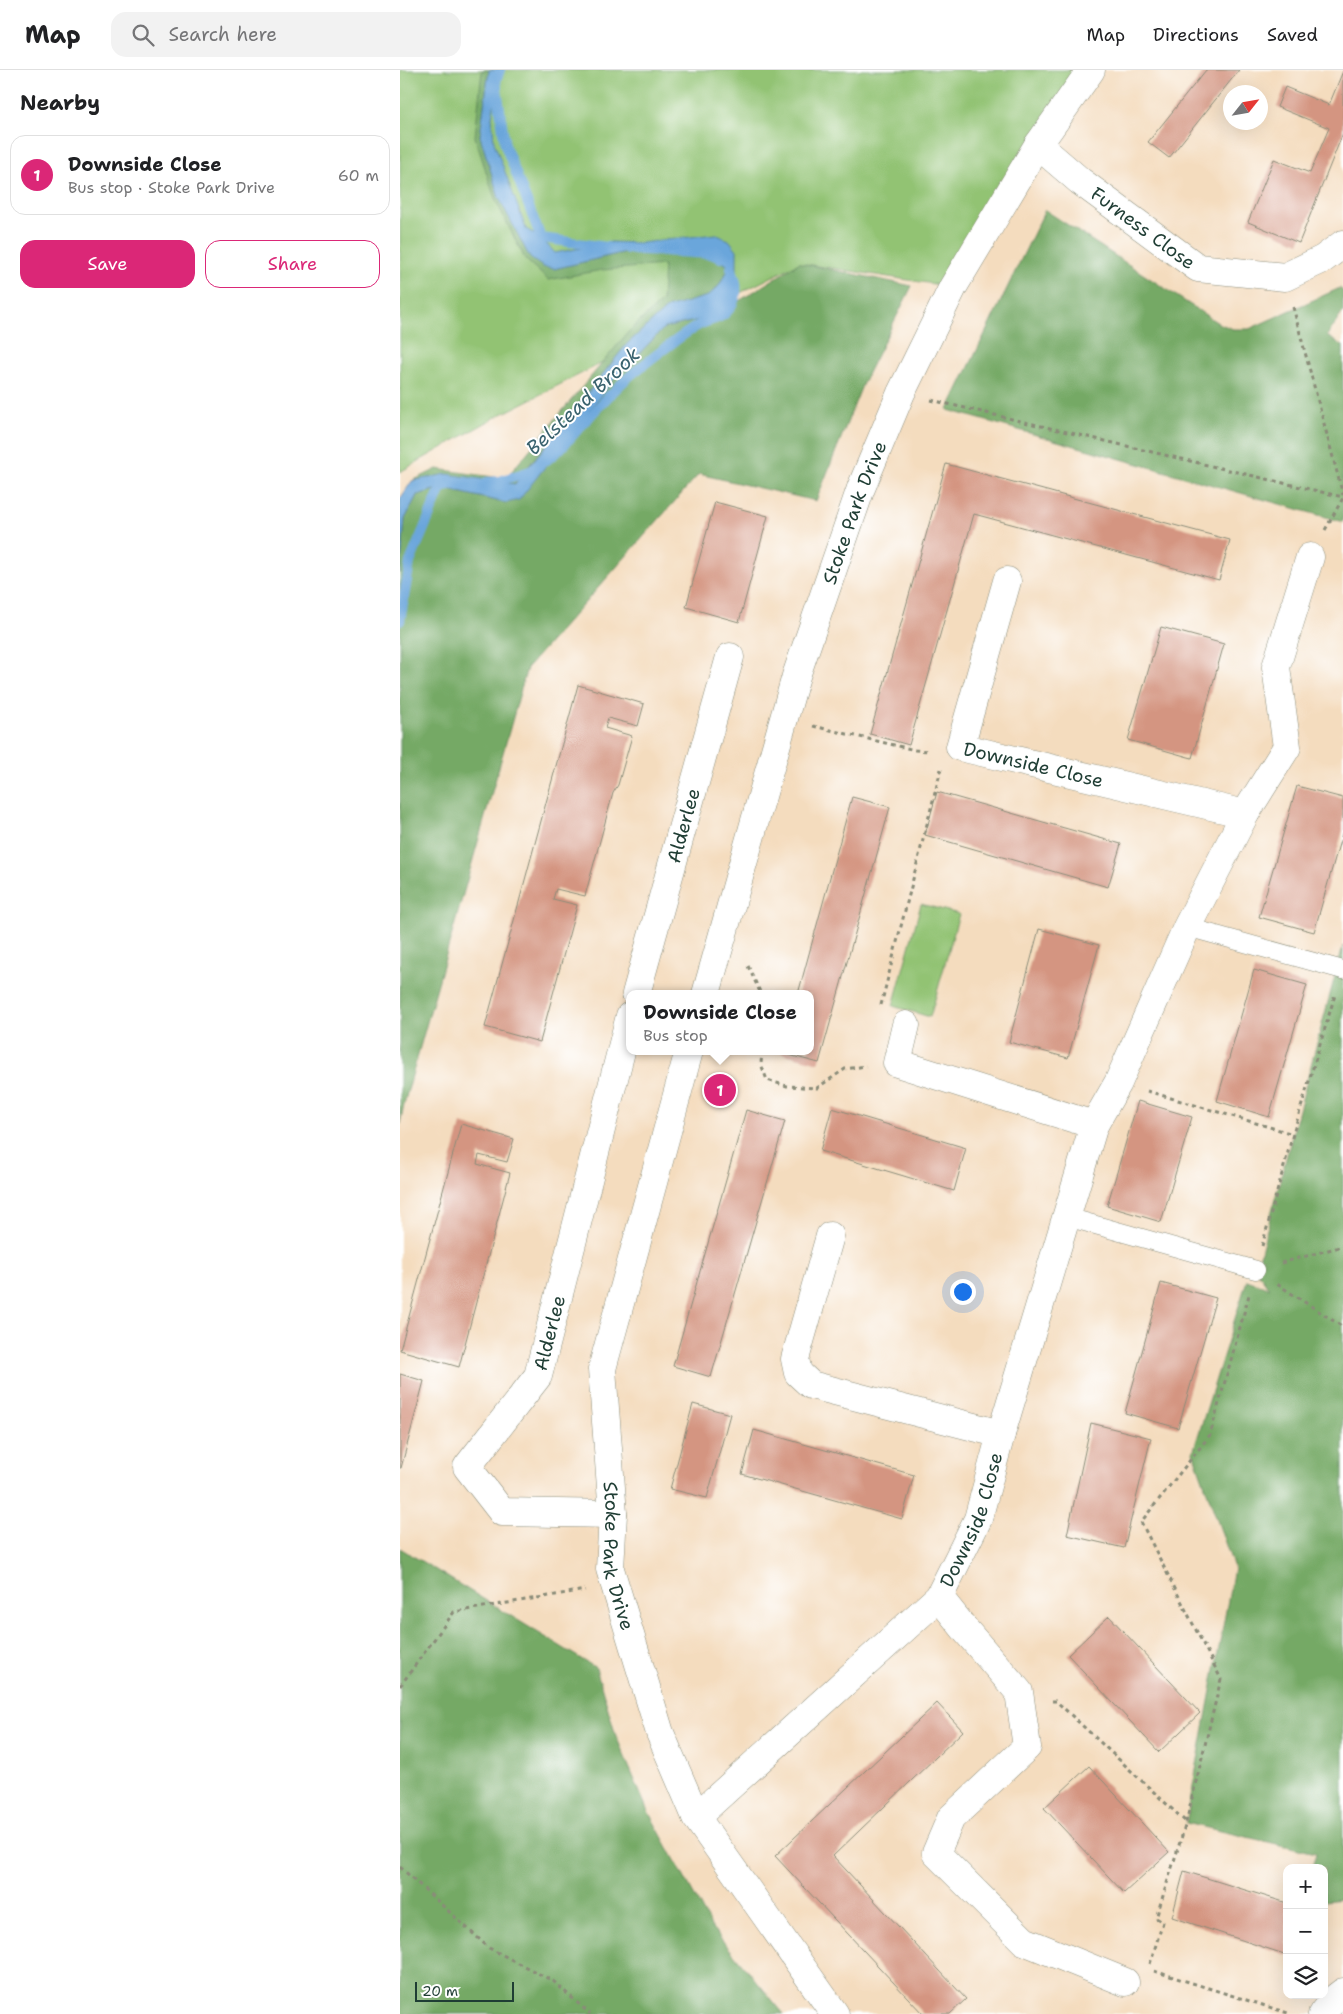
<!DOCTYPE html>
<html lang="en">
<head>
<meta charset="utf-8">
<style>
  body { margin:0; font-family:"Shantell Sans",sans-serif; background:#f2f2f2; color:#202124 }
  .controls { position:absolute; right:15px; bottom:15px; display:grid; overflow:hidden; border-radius:10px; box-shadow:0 5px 20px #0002 }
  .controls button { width:45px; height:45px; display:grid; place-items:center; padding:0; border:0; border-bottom:1px solid #e0e0e0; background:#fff; color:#202124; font:25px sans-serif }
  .compass { position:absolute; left:823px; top:15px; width:45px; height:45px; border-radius:50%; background:#fff; box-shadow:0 5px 20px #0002; rotate:59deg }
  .scale { position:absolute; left:15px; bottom:12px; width:99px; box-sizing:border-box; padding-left:5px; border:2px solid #1f3d34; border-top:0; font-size:14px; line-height:18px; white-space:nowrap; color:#1f3d34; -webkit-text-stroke:4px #fff; paint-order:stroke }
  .you { position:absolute; left:562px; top:1221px; width:18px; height:18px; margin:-12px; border:4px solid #fff; border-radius:50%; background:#1a73e8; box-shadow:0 0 0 8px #1a73e833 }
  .badge { display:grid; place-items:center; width:32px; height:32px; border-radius:50%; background:#db2777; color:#fff; font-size:16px; font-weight:700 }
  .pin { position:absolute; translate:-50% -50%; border:2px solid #fff; box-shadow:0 1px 5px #0006 }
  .popup { position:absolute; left:226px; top:920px; width:188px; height:65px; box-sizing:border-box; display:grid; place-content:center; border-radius:10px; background:#fff; filter:drop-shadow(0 1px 4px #0005); font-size:16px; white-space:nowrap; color:#757577 }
  .popup b { font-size:19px; color:#202124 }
  .popup::after { content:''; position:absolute; left:50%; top:100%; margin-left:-10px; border:10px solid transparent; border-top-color:#fff }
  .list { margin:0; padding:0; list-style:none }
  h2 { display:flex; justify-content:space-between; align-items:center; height:65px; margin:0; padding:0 20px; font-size:21px }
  h2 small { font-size:16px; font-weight:400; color:#757577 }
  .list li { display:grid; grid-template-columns:32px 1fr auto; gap:15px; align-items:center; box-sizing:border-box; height:80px; margin:0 10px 10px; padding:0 10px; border:1px solid #e0e0e0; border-radius:15px }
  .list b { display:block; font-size:19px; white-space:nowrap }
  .list p { margin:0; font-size:16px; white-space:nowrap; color:#757577 }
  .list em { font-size:16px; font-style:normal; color:#757577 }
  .actions { display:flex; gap:10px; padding:15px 20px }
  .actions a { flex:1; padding:11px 0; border:1px solid #db2777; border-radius:15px; text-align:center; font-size:18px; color:#db2777 }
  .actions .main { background:#db2777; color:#fff }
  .icon { flex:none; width:28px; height:28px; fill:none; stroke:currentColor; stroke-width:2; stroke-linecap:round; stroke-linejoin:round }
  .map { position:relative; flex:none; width:943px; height:1944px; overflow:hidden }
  header { display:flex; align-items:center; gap:30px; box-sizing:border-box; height:70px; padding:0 25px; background:#fff; border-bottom:1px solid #e0e0e0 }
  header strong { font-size:24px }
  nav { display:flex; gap:28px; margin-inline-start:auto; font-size:18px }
  .search { width:350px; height:45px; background:#f2f2f2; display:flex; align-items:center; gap:12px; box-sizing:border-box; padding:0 18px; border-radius:15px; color:#757577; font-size:19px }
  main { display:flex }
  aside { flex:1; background:#fff }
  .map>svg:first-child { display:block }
  .green { fill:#92c373; stroke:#588054 }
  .forest { fill:#75a965; stroke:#4a734c }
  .water { fill:#6aa6db; stroke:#447288 }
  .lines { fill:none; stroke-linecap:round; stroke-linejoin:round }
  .stream { stroke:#6aa6db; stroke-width:10 }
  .building { fill:#d49581 }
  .lane-casing { stroke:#8a8c79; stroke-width:19 }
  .street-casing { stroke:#8a8c79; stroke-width:29 }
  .secondary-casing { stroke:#8a8c79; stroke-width:29 }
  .path { stroke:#8a8c79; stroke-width:3; stroke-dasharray:4 4; stroke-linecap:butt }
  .lane { stroke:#fff; stroke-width:18 }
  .street { stroke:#fff; stroke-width:28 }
  .secondary { stroke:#fff; stroke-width:28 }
  .labels { text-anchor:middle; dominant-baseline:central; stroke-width:4; stroke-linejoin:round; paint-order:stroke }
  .street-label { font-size:19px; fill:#1f3d34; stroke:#fff }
  .water-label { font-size:20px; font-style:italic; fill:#39626e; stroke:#fff }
</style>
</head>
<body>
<header>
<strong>Map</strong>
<div class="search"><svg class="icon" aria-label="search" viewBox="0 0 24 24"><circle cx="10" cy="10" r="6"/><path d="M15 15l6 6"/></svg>Search here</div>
<nav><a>Map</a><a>Directions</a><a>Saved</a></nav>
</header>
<main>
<aside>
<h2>Nearby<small></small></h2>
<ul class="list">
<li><span class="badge">1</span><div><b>Downside Close</b><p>Bus stop · Stoke Park Drive</p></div><em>60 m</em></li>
</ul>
<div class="actions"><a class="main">Save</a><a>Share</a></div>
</aside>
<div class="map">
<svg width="943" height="1944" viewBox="0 0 943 1944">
  <rect width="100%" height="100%" fill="#fff"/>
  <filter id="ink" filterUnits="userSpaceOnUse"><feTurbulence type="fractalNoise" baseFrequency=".02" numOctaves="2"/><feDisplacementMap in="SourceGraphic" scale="10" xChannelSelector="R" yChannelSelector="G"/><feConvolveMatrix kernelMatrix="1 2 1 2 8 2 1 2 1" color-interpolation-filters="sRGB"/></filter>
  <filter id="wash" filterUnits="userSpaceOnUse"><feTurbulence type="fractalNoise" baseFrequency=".0096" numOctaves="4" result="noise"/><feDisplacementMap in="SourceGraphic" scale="20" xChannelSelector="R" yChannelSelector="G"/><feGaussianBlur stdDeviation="1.12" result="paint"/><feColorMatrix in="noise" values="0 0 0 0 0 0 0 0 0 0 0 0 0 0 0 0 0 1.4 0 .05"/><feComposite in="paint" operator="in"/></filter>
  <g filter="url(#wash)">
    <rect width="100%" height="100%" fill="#f4dcbe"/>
    <!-- green -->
    <path class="green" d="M0,0h696l-143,217 -154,-24 -305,155 -94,54z
      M521,834l38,10 -29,103 -37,-11z"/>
    <!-- forest -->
    <path class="forest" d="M82,0h7l-9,66 19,62 55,71 80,-19 77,4 19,13 -12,20 -10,9 -41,12 -40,36 -113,140 -14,-3h-88l25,-12 64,9 10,-6 119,-142 32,-29 2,-36 -62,5 -54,10 -23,-21 -30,-60 -20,-62z
      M645,140l173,113 15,6h16l91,-41 3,3v21l-16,24 16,10v176l-395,-112z
      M399,193l113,23 -49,97 -47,118 -117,-27 -172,194 -123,436 -4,20v-550l5,-55 12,-24 24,-7 65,15 108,-124 50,-51 61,-14 6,-8z
      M943,876v953l-19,2v-33h-12l4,-15 -130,-30 48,-255 -41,-116 54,-172 22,8 -13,-18z
      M0,1478l196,120 20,68 31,73 65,119 72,86h-384z"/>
    <!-- water -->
    <path class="water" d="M89,0h12l-9,47 2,25 32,87 15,9 14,15 56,-11 30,1 74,-9 14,6 8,10v30l-6,26 -6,8 -61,14 -50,51 -95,121 -13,3 -65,-15 -24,7 -12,24 -5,55v-75l12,-18 35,-7 68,10 112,-140 40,-36 41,-12 10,-9 12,-20 -19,-13 -77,-4 -80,19 -11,-2 -13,-9 -31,-60 -19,-62z"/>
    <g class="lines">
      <!-- stream -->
      <path class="stream" d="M100,0l-4,11 9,64 36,93 66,9
        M227,179l84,5 10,4
        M147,390l13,-11c24,-25 46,-53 72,-75 20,-16 44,-35 65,-48 12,-8 23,-4 33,-18 9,-13 8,-26 1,-40
        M87,412l13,-1 33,-11
        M0,551l10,-59 31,-74 12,-3"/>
    </g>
    <g id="blocks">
      <!-- building -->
      <path class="building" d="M806,0h33l-70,88 -21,-16z
        M943,1v62l-44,110 -51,-21 26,-63 36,14 19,-45 -52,-21 8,-20 44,18z
        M546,394l284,76 -11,40 -245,-66 -65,231 -39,-11z
        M315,432l53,14 -29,106 -53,-15z
        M761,557l63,17 -32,114 -64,-18z
        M178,615l66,19 -6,22 -30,-8 -3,10 27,8 -14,49 -5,8 -28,103 -29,-7 -3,10 24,6 -37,137 -55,-15z
        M897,716l46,12v32l-29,102 -55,-15z
        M537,722l184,52 -13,43 -183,-52z
        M452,727l38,10 -71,256 -38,-10 1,-2h28v-57h-12z
        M639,859l60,16 -31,113 -59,-16z
        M854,900l53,15 -38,132 -52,-16z
        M738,1031l54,16 -31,105 -54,-16z
        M432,1038l134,40 -12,43 -134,-40z
        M346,1040l39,11 -74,256 -38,-11z
        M61,1054l53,15 -7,23 -28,-7 -2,9 33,9 -51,194 -59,-17z
        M761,1213l55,15 -38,130 -53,-15z
        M0,1304l24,7 -23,87h-1z
        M293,1334l37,10 -23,84 -37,-9z
        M691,1353l60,15 -27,110 -57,-13z
        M354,1360l160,45 -12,44 -160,-45z
        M709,1546l91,97 -41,39 -91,-97z
        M537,1633l26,28 -130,125 133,143 -16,15h-27l-148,-158z
        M689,1696l80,86 -45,41 -80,-85z
        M784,1801l103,32v52l-115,-38z"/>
    </g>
  </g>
  <g filter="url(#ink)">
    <use href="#blocks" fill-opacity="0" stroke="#8a8c79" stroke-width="1"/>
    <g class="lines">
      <defs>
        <path id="lane" d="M787,857l156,43
          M667,1147l189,53"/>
        <g id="street">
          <path id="s1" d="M638,75l42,36 118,87 87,9 38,-18 20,-15"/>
          <path id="s2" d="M607,511l-47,166 285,67"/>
          <path id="s3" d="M236,924l94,-337"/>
          <path d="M506,955l-9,38 197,62"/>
          <path d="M430,1166l-35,123 3,14 13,12 190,49"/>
          <path id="s4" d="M213,1444l-111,-2 -35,-45 71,-91 92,-360"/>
          <path d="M539,1527l28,35 52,60 8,55 -76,71 -15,35 88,88 101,41"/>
          <path id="s5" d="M296,1747l243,-220 39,-78 23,-85 93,-309 24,-42 69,-156 58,-113 42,-67 -11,-80 34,-110"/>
          <path d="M922,1944l12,-15 9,-7"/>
        </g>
        <g id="secondary">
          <path id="s6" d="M306,924l90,-318 65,-188 40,-95 52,-106 85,-142 53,-75"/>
          <path id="s7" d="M289,981l-87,318 11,145 -3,55 50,164 36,84 139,197"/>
        </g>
      </defs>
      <!-- lane casing -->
      <use href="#lane" class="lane-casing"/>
      <!-- street casing -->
      <use href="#street" class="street-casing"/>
      <!-- secondary casing -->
      <use href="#secondary" class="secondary-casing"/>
      <!-- path -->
      <path class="path" d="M893,237l50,188
        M531,330l412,97
        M925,460l18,-32
        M413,656l102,24 14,1
        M348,896l13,28
        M481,935l60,-236
        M362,981l-1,13 6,16 20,6 30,2 28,-19 21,-3
        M747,1021l146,43
        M862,1176l31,-112 42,-139
        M881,1193l62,-17
        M877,1214l66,43
        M0,1616l54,-74 131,-22
        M652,1631h4l130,121
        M0,1797l89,81 64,33 37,33
        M750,1894l13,-42 -7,-4 30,-95 35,-144 -80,-157 69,-87 39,-140
        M754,1901l137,43"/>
      <!-- lane -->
      <use href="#lane" class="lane"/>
      <!-- street -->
      <use href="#street" class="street"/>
      <!-- secondary -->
      <use href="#secondary" class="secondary"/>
    </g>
  </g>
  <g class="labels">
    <!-- street labels -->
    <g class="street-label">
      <text stroke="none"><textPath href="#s1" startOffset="134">Furness Close</textPath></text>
      <text stroke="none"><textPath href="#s6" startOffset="504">Stoke Park Drive</textPath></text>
      <text stroke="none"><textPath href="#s2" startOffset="248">Downside Close</textPath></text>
      <text stroke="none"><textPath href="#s3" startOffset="175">Alderlee</textPath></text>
      <text stroke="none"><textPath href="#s4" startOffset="328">Alderlee</textPath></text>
      <text stroke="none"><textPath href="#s5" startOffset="412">Downside Close</textPath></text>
      <text stroke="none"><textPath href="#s7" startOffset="518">Stoke Park Drive</textPath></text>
    </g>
    <!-- water labels -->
    <g class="water-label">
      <text transform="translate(183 331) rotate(-43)">Belstead Brook</text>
    </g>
  </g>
</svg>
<div class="controls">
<button>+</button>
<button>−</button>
<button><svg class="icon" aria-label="layers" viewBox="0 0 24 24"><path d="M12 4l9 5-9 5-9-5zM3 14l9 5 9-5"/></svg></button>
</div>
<svg class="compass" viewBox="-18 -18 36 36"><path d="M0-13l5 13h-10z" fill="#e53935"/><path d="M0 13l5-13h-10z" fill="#757577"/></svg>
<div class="scale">20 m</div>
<div class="you"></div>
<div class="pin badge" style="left:320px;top:1020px">1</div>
<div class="popup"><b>Downside Close</b>Bus stop</div>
</div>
</main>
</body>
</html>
